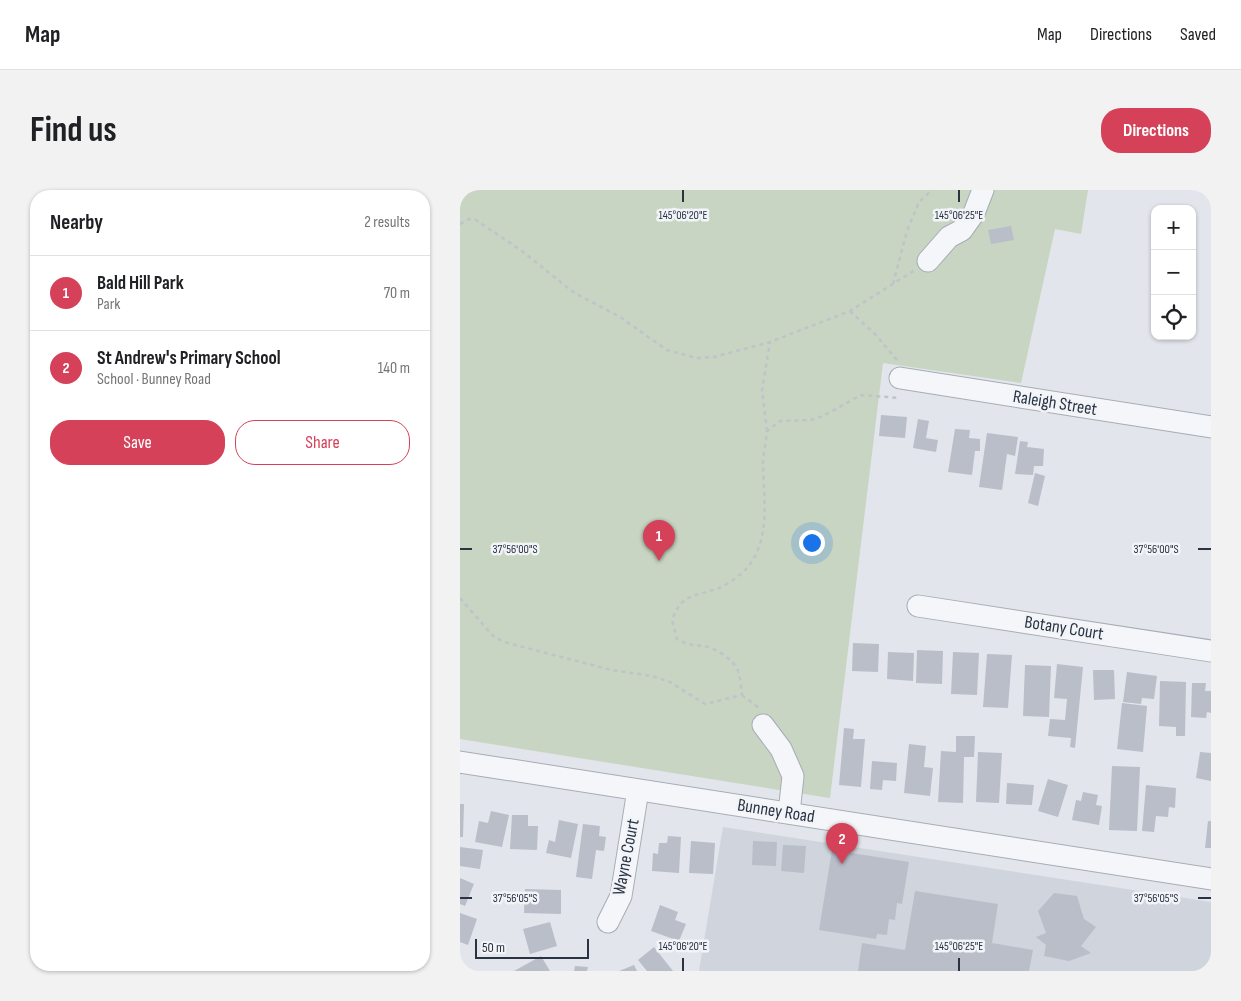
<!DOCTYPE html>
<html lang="en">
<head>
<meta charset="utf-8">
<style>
  body { margin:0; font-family:"Sofia Sans Condensed",sans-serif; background:#f2f2f2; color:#202124 }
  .controls { position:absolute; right:15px; top:15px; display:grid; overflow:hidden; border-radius:10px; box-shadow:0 1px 4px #0004 }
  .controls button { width:45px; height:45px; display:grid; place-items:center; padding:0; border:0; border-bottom:1px solid #e0e0e0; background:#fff; color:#202124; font:25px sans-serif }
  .scale { position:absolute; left:15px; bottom:12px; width:114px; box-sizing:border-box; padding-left:5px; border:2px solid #293344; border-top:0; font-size:14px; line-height:18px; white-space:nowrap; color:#293344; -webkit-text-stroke:4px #f2f4f8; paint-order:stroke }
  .you { position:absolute; left:351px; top:352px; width:18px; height:18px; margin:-12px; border:4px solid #fff; border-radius:50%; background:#1a73e8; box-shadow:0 0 0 8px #1a73e833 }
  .badge { display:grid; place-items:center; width:32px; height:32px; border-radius:50%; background:#d54158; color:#fff; font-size:16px; font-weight:700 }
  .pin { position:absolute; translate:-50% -41px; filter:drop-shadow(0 1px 2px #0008) }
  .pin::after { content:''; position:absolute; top:26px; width:18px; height:15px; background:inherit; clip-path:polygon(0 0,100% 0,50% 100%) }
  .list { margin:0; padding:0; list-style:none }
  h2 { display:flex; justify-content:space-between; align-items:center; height:65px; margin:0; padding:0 20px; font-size:21px }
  h2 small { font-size:16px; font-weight:400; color:#757577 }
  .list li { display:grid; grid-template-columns:32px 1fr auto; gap:15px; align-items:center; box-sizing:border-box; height:75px; padding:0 20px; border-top:1px solid #e0e0e0 }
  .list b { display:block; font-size:19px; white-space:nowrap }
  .list p { margin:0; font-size:16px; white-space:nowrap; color:#757577 }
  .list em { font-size:16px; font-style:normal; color:#757577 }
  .actions { display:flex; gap:10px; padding:15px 20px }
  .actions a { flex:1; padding:11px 0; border:1px solid #d54158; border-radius:20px; text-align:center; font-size:18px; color:#d54158 }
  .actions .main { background:#d54158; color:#fff }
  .icon { flex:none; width:28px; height:28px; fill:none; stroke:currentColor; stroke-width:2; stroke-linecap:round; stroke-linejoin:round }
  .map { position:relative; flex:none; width:751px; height:781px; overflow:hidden; border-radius:20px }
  header { display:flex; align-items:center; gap:30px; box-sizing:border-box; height:70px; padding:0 25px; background:#fff; border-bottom:1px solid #e0e0e0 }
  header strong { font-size:24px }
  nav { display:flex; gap:28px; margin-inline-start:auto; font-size:18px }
  .intro { display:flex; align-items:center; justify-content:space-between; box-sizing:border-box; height:120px; padding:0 30px }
  h1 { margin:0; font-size:35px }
  .button { padding:12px 22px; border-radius:20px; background:#d54158; color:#fff; font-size:18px; font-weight:700 }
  main { display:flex; gap:30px; padding:0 30px }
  aside { flex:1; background:#fff; border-radius:20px; box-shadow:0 1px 4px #0004 }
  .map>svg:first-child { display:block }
  .built { fill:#d0d4dd }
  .green { fill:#c7d5c2 }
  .building { fill:#b9bec9 }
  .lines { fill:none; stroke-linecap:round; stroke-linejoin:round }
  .minor-casing { stroke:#a7acb6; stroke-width:23 }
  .path { stroke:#c0c3ca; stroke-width:2.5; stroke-dasharray:4 4; stroke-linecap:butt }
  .minor { stroke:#f5f6f9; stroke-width:21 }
  .ticks { fill:none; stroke:#293344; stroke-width:2 }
  .labels { text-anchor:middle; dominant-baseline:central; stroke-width:5; stroke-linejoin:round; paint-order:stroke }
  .street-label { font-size:18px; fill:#293344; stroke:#f2f4f8 }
  .ticks-label { font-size:12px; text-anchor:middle; fill:#293344; stroke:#f2f4f8; stroke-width:5; stroke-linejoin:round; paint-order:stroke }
</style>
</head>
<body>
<header>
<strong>Map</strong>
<nav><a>Map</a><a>Directions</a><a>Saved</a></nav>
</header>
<div class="intro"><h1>Find us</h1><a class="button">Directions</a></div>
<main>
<aside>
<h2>Nearby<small>2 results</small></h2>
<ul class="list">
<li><span class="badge">1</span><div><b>Bald Hill Park</b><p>Park</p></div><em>70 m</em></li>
<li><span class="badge">2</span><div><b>St Andrew's Primary School</b><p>School · Bunney Road</p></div><em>140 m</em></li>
</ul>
<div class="actions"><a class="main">Save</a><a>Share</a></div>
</aside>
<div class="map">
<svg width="751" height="781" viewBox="0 0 751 781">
  <rect width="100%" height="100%" fill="#e2e5eb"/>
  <!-- built -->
  <path class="built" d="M263,637l488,75v69h-512z"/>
  <!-- green -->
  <path class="green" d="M0,0h628l-7,44 -26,-5 -34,154 -138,-20 -53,435 -370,-59z"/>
  <!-- building -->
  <path class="building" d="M551,36l3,14 -23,4 -3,-14z
    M421,225l26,2 -2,21 -26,-2z
    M458,229l11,2 -3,17 12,2 -2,12 -23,-4z
    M495,239l15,1 -1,8 11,1v12h-5l-3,24 -24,-3z
    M527,243l31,4 -3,19 -8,-2 -5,36 -23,-3z
    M560,251l8,1 -1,5 17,2 -1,17h-9l-1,9 -18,-1z
    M575,283l10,3 -7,30 -10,-3z
    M393,453l26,1 -1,28 -26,-1z
    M457,460l26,1 -1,33 -26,-1z
    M428,462l26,1 -1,28 -26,-2z
    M493,462l26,1 -2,42 -26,-1z
    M527,464l25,1 -4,53 -25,-1z
    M597,474l26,3 -8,81 -5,-1 1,-9 -23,-2 2,-17 15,1 2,-21 -13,-1z
    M565,475l26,1 -2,51 -26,-1z
    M633,480h21l1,29 -21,1z
    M667,482l30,4 -3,23 -12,-1 -1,6 -18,-2z
    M700,491l26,1 -1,54h-9v-9l-17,-1z
    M732,493h14l-1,8h6v22l-4,-1 -1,6 -15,-1z
    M662,513l25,3 -4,46 -26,-3z
    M384,538l10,1 -1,10h12l-4,48 -22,-2z
    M496,546h19l-1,21h-10l-1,46 -25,-1 3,-51 15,1z
    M449,554l17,2 -2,21 9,1 -3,28 -26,-3z
    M518,562l24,1 -3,50 -23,-1z
    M740,562l11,1v28l-15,-3z
    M412,571l25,2 -1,18 -13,-1 -1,10 -12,-1z
    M652,576l28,1 -3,64 -28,-1z
    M588,589l20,6 -10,32 -20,-6z
    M547,593l27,2 -2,20 -26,-1z
    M686,595l30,3 -1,20 -6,-1 -1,10 -12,-1 -2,16 -12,-1z
    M623,602l15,3 -2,10 6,1 -3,19 -27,-5 4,-20 5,1z
    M0,614h4l-1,33h-3z
    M31,621l18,4 -7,32 -27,-5 4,-21 9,2z
    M52,625h16v11h10l-1,24 -27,-1z
    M99,630l19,4 -7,34 -25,-5 3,-13 6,2z
    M748,631h3v27h-6z
    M123,634l17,2 -1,10 7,1 -2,14 -8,-1 -4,29 -16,-2z
    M208,646l13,1 -2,36 -27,-2 1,-18 5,1 1,-11h8z
    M231,651l24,2 -2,31 -24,-1z
    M293,651l24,1 -1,24 -24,-1z
    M323,655l23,1 -2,27 -23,-2z
    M0,657l23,3 -3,19 -20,-3z
    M372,660l77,12 -7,42 -5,-1 -2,17 -6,-1 -2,16 -10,-1 -1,5 -57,-9z
    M0,688l14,6 -9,22 -5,-2z
    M65,699l36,1v24l-37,-1z
    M455,701l83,13 -6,39 41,7 -4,21h-171l4,-28 43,7z
    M594,703l23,3 7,23 12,8 -15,19 10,7 -22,8 -25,-5 2,-11 -10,-8 10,-4 -8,-22z
    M200,715l18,7 -3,8 11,4 -7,17 -28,-10z
    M0,723l17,6 -9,26 -8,-3z
    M90,732l7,24 -27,8 -7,-25z
    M194,757l19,24h-26l-9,-11z
    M81,766l9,15h-36z
    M174,775l3,6h-18z
    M115,776l13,1 -1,4h-13z"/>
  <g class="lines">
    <defs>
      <path id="minor" d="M468,71l21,-24 13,-7 12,-17 9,-23
        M440,188l311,49
        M458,416l293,45
        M303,535l18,24 12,27 -4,37
        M0,572l751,117
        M148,732l13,-26 17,-106"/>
    </defs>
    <!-- minor casing -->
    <use href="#minor" class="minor-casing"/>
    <!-- path -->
    <path class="path" d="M0,34l9,-5 7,1 46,31 51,41 47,25 47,33 29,8 18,-1 56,-15 80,-31 65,-41
      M433,94l14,-53 12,-29 12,-11
      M390,121l25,23 22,26
      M307,241l-5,-41 8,-48
      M0,408l33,38 11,6 107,28 41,6 18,6 35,22 37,-9c-1,-7 -1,-16 -4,-24 -4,-11 -22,-23 -34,-25 -11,-1 -17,-1 -27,-7l-5,-19c10,-28 24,-23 47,-32 8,-3 22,-13 28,-20 25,-30 16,-71 16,-107 1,-10 3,-20 4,-30l13,-10 31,-1 12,-4 38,-21 39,3
      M282,505l17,13"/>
    <!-- minor -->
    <use href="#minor" class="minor"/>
  </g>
  <!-- ticks -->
  <path class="ticks" d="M223,0v12M499,0v12M0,359h12M738,359h13M0,708h12M738,708h13M223,768v13M499,768v13"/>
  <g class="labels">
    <!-- street labels -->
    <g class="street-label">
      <text transform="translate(595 213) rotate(9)">Raleigh Street</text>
      <text transform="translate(604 438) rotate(9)">Botany Court</text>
      <text transform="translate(316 621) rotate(9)">Bunney Road</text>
      <text transform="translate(166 667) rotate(-79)">Wayne Court</text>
    </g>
  </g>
  <g class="ticks-label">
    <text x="223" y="29">145°06'20"E</text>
    <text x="499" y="29">145°06'25"E</text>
    <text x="55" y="363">37°56'00"S</text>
    <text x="696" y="363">37°56'00"S</text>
    <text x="55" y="712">37°56'05"S</text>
    <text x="696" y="712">37°56'05"S</text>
    <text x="223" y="760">145°06'20"E</text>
    <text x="499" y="760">145°06'25"E</text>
  </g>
</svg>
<div class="controls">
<button>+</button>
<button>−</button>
<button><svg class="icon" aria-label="locate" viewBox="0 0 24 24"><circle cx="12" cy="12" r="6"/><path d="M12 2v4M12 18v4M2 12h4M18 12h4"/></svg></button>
</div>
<div class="scale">50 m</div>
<div class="you"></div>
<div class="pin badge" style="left:199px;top:371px">1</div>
<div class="pin badge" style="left:382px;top:674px">2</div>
</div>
</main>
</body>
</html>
